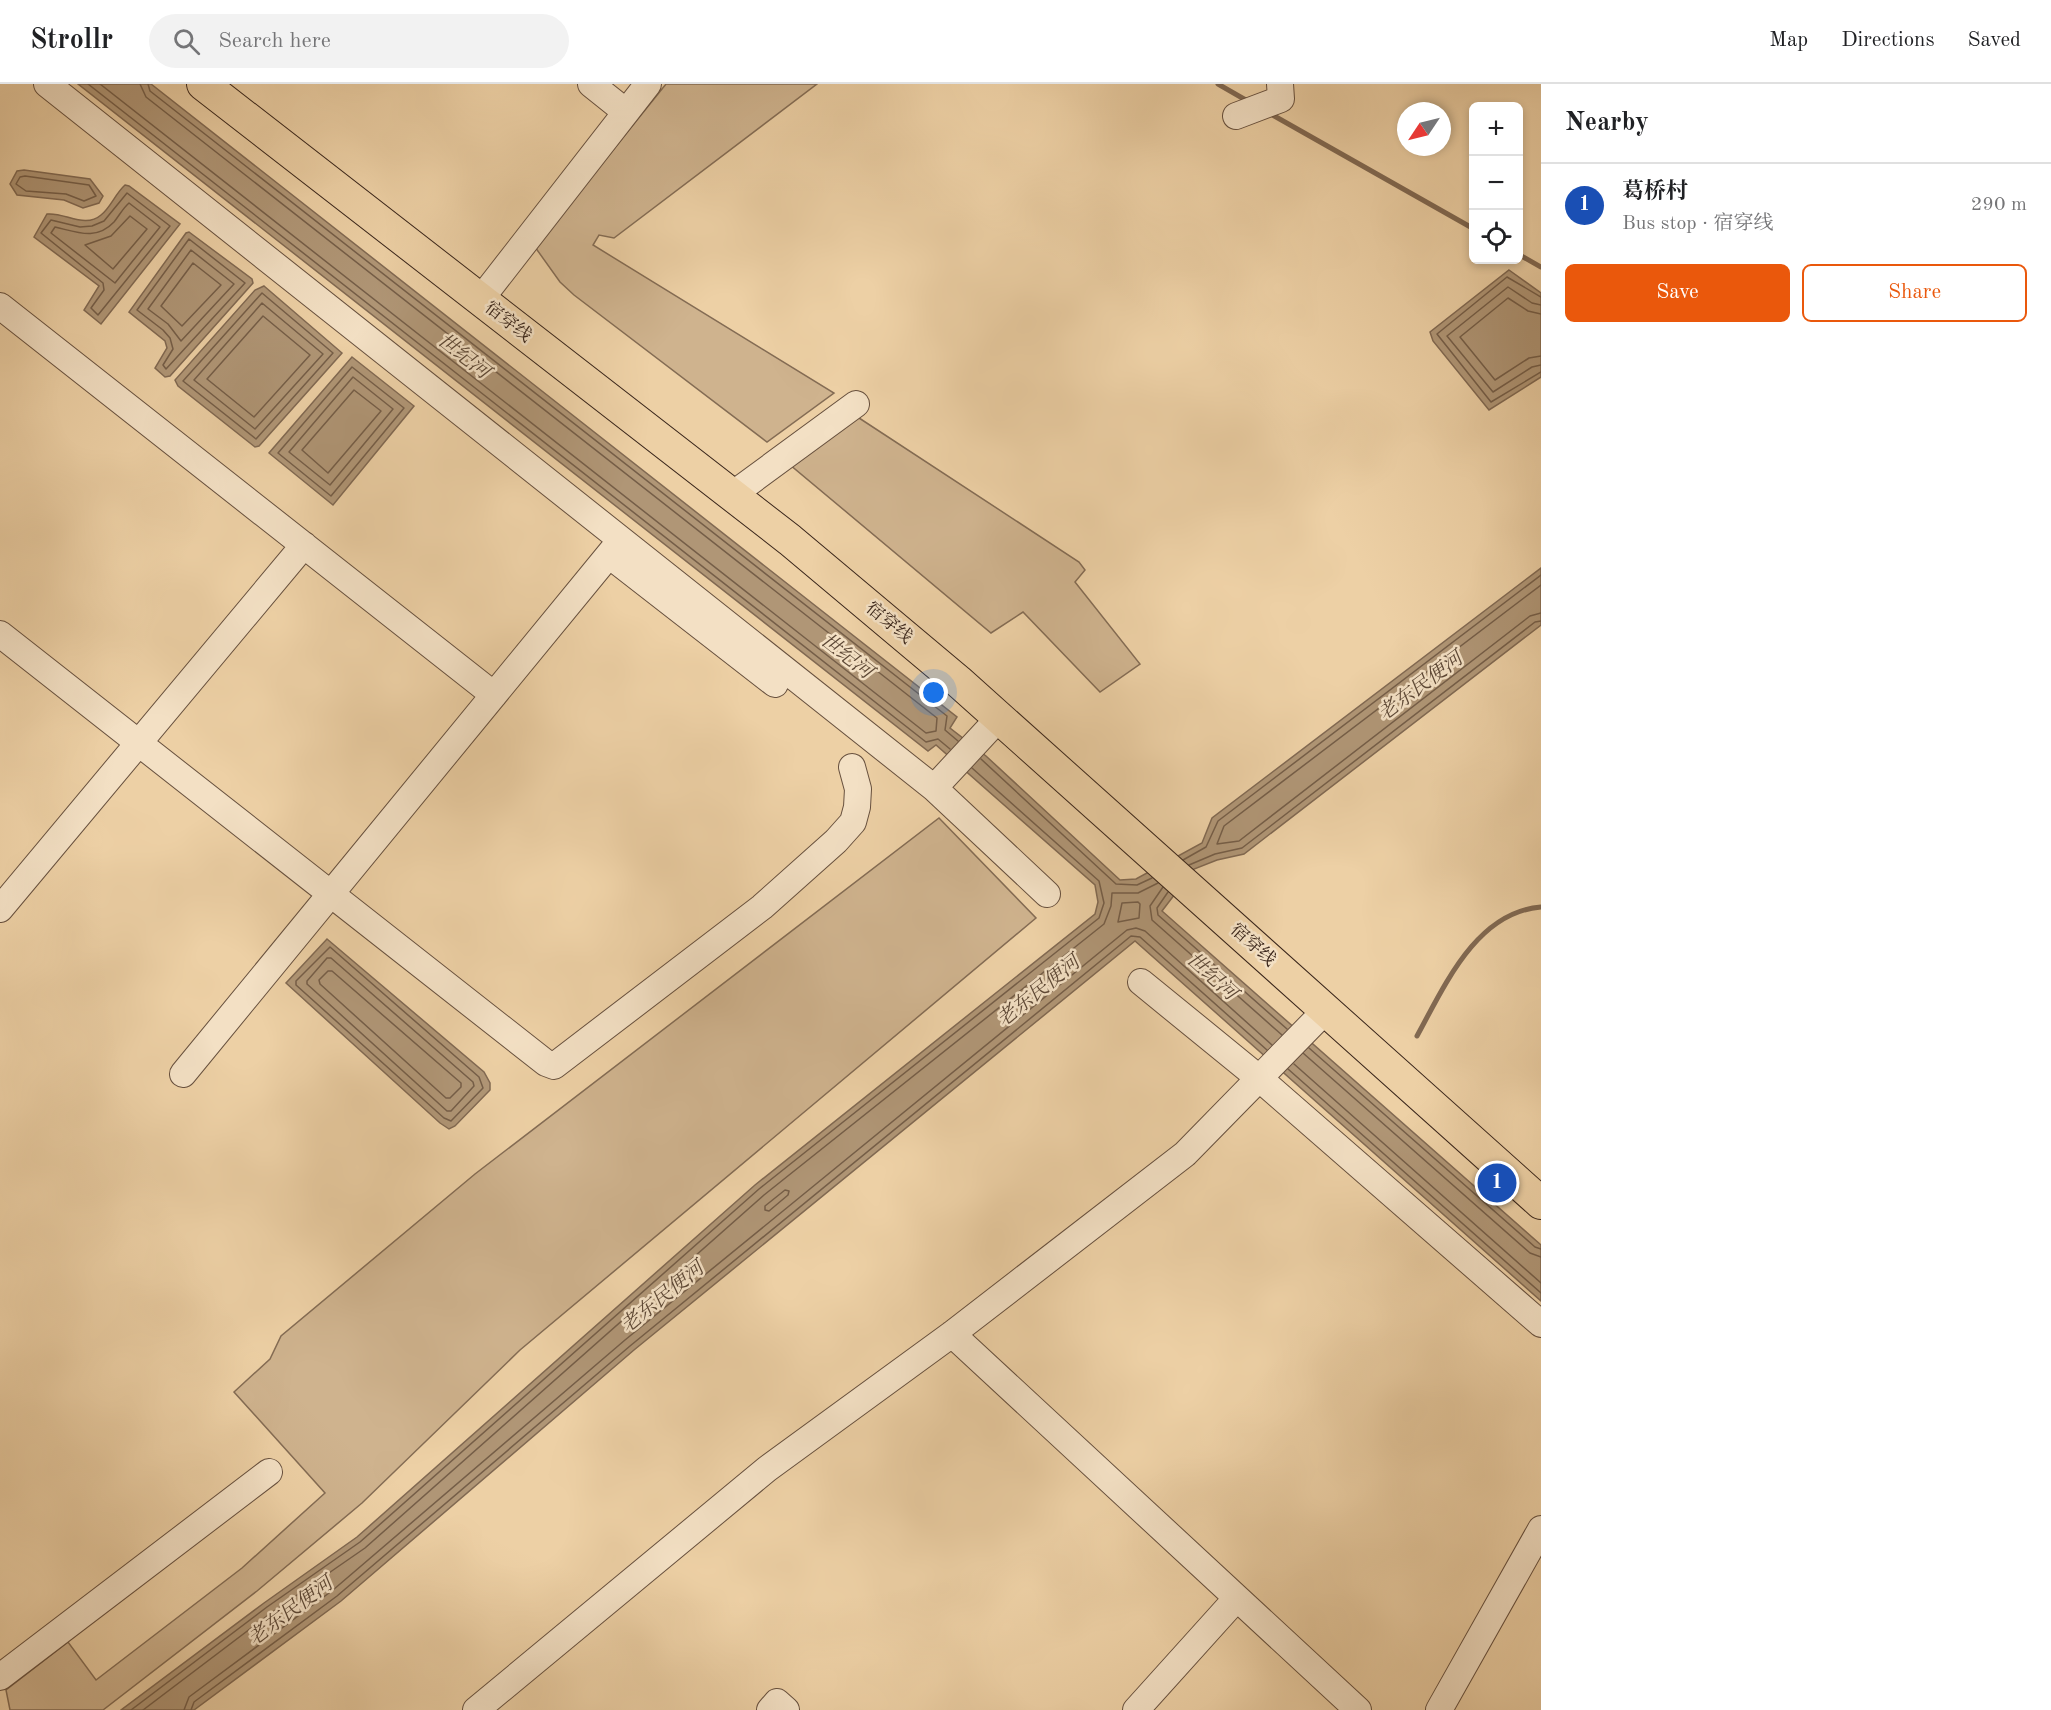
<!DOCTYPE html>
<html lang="en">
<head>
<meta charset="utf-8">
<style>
  body { margin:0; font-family:"Old Standard TT","Noto Serif SC",serif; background:#f2f2f2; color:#202124 }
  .controls { position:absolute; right:18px; top:18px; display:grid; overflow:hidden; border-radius:9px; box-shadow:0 3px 9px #0003 }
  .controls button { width:54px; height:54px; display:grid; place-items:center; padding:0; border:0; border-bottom:2px solid #e0e0e0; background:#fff; color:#202124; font:30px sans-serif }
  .compass { position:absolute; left:1397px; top:18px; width:54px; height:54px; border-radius:50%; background:#fff; box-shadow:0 3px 9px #0003; rotate:235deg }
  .you { position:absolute; left:934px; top:609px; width:21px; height:21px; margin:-15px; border:4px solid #fff; border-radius:50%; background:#1a73e8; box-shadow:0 0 0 9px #1a73e833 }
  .badge { display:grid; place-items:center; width:39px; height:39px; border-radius:50%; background:#ea580c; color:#fff; font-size:20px; font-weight:700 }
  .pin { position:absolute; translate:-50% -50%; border:3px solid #fff; box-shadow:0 2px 6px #0006 }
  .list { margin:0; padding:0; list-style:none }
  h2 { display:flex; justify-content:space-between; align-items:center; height:78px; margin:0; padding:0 24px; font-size:26px }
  h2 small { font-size:20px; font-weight:400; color:#757577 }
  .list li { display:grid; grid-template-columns:39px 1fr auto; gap:18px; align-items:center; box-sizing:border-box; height:84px; padding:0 24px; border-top:2px solid #e0e0e0 }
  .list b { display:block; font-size:22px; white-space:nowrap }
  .list p { margin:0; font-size:20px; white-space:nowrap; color:#757577 }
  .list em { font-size:20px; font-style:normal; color:#757577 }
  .actions { display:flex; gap:12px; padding:18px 24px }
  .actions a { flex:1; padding:14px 0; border:2px solid #ea580c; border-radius:9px; text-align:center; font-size:21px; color:#ea580c }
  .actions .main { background:#ea580c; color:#fff }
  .icon { flex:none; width:33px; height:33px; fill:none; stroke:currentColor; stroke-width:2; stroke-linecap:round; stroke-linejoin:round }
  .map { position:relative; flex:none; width:1541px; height:1626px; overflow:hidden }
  header { display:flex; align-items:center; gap:36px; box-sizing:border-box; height:84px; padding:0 30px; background:#fff; border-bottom:2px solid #e0e0e0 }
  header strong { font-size:28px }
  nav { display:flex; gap:33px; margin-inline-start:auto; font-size:21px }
  .search { width:420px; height:54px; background:#f2f2f2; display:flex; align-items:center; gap:15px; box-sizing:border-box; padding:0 21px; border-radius:33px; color:#757577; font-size:22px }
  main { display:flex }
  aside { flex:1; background:#fff }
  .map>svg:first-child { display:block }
  .green { fill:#cfb38e; stroke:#846c54; stroke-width:1.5 }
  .water { fill:#b09676; stroke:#816952; stroke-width:1.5 }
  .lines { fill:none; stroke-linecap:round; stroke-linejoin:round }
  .shore { stroke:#755e48; stroke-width:1.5 }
  .stream { stroke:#816952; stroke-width:5 }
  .minor-casing { stroke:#67503e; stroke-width:28 }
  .major-casing { stroke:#3a261b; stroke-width:34 }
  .minor { stroke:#f3e0c4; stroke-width:26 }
  .major { stroke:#edd0a5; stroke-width:32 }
  .labels { text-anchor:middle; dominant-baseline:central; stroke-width:5; stroke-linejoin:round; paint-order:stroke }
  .street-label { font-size:18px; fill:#3a261b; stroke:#f3e0c4 }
  .water-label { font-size:20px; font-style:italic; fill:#5d4836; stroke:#f3e0c4 }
</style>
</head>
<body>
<header>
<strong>Strollr</strong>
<div class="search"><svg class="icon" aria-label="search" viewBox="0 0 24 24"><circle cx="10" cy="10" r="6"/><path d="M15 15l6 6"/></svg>Search here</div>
<nav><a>Map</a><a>Directions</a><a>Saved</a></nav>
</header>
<main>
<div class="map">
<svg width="1541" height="1626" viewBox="0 0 1541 1626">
  <rect width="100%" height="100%" fill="#edd0a5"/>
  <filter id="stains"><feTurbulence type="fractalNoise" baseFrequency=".00333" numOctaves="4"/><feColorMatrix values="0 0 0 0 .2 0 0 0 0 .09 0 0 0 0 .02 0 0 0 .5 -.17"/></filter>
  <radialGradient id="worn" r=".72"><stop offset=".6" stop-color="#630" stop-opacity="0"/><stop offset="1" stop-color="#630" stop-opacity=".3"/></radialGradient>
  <!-- green -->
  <path class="green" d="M666,0h151l-203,154 -15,-3 -6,10 241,148 -67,49 -193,-147 -14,-13 -25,-35z
    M856,332l223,146 6,8 -10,12 65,82 -40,28 -77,-80 -32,21 -202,-169z
    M939,734l97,100 -516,432 -158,153 -105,88 -154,119h-93l-4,-20 62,-48 28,38 146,-112 83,-75 -91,-101 36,-33 11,-23 194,-162z"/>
  <!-- water -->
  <path class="water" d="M78,0h73l806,633 -7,11 36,28 134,124 16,-1 66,-36 10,-25 329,-250v57l-297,229 -27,6 -23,9 -32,42 379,334v56l-406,-360 -501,409 -293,251 -147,109h-73l143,-107 93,-66 398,-352 340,-271 3,-12 -3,-17 -159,-140 -8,6z
    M24,86l66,9 13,17 -4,7 -16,5 -19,-8 -47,-5 -7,-11 7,-13z
    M125,101l4,1 51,38 -79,100 -17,-14 15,-24 -65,-49 13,-23c18,-2 38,15 54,1 10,-8 14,-21 24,-30z
    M189,148l63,47 1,4 -83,93 -5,1 -10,-9 12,-20 -2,-7 -36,-29 57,-79z
    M1509,186l32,23v84l-52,33 -56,-69 -3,-9z
    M264,202l78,67 -83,93 -4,1 -77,-61 -3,-6 80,-90z
    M352,273l62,49 -81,99 -64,-52z
    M327,855l157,133 6,11v7l-35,36 -6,3 -9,-6 -154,-140z"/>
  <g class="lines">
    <!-- shore -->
    <path class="shore" d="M88,0l838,658 12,-3 12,10
      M100,0l826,649 10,-2 1,-13 -791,-621 -6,-13
      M148,0l2,7 797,625 -2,14 13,11
      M25,92l64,9 7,11 -12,5 -18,-7 -40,-3 -10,-7 4,-7z
      M127,109l43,33 -72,89 -7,-7 13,-18 -1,-7 -62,-50 10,-13 29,7 12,-1 12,-5z
      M129,119l31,24 -45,56 -64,-50 4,-6c22,5 41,14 59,-5 5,-6 9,-14 15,-19z
      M130,132l17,13 -34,40 -28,-24 26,-9z
      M189,155l56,44 -79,86 -3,-4 10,-16 -3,-11 -7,-8 -26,-20z
      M191,166l43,34 -53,57 -13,-17 -20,-15z
      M193,179l28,22 -39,41 -21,-20z
      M262,209l71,60 -77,86 -73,-58z
      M1541,213l-34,-20 -70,57 54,68 50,-30
      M262,219l61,51 -68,75 -61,-49z
      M1541,221l-9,-2 -24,-16 -61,49 46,56 39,-25 9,-2
      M1541,230l-13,-3 -20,-13 -48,39 35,43 34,-22 12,-2
      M263,232l47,39 -56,62 -47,-38z
      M352,283l52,41 -73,88 -53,-43z
      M353,293l40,32 -63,76 -41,-33z
      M354,306l27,21 -53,62 -26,-23z
      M1541,501l-317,241 -7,18 22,-3 291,-225 11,-3
      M981,675l135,125 21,1 15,-7
      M1183,776l23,-13 12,-26 323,-246
      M1189,781l26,-11 27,-6 293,-226 6,-1
      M1163,803l-13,19 2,14 130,115
      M1168,808l-11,16 1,7 129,114
      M1138,818l2,2 -1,14 -21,4 4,-19z
      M330,863l149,130 4,11 -32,33 -7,-3 -148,-133v-4z
      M327,874h4l142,124 1,4 -23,25h-4l-140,-127v-3z
      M328,887h4l129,112v4l-11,11h-4l-126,-114 -1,-4z
      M1309,964l226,199 6,2
      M1303,969l227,200 11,4
      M1294,980l247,219
      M1288,985l253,224
      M785,1106l4,1 -1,4 -19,16 -4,-1v-4z
      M131,1626l136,-103 93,-65 399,-353 340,-271 5,-15 -5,-22 -127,-113
      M143,1626l128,-97 94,-65 399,-353 340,-271 7,-18 1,-13h26l20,-10
      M184,1626l5,-13 144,-107 292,-250 502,-410 9,-2 9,3 127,114
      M191,1626l3,-8 143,-106 293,-250 501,-410 9,1 127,113"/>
    <!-- stream -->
    <path class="stream" d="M1218,0l33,19
      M1269,29l205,116
      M1518,170l23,13
      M1417,952c27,-49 59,-124 124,-129"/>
    <defs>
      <path id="minor" d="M47,0l887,704 113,106
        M591,0l35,28
        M1236,32l45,-17 -1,-15
        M480,216l168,-216
        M0,222l494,389
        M732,411l124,-91
        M609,471l166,129
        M0,550l546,429 8,3 208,-159 74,-66 17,-19 4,-15 1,-18 -6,-22
        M934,704l65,-70
        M0,825l304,-364
        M1141,898l119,97 281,245
        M183,990l438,-534
        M952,1250l406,376
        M0,1593l269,-205
        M476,1626l291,-241 185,-135 233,-180 141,-144
        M770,1626l7,-8 9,8
        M1136,1626l100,-111
        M1439,1626l102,-181"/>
      <path id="major" d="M203,0l587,456 168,141 583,522"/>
    </defs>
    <!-- minor casing -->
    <use href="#minor" class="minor-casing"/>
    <!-- major casing -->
    <use href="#major" class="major-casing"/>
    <!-- minor -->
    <use href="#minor" class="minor"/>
    <!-- major -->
    <use href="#major" class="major"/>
  </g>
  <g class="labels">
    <!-- street labels -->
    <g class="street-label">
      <text transform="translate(508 238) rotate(38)">宿穿线</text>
      <text transform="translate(889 539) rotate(40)">宿穿线</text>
      <text transform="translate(1253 861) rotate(42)">宿穿线</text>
    </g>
    <!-- water labels -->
    <g class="water-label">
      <text transform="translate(463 273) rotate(38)">世纪河</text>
      <text transform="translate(846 573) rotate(38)">世纪河</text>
      <text transform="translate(1421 603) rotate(-37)">老东民便河</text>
      <text transform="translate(1211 893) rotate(42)">世纪河</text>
      <text transform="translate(1039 908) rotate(-39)">老东民便河</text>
      <text transform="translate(663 1214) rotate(-39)">老东民便河</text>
      <text transform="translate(291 1528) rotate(-37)">老东民便河</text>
    </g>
  </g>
  <rect width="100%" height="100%" filter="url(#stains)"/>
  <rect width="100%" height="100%" fill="url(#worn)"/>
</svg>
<div class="controls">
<button>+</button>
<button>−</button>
<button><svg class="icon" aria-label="locate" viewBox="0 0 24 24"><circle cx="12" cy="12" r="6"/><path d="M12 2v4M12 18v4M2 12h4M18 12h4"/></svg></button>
</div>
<svg class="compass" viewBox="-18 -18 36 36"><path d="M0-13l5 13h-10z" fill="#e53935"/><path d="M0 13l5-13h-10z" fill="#757577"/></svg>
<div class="you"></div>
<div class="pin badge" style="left:1497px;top:1099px;background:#1a4fb4">1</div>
</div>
<aside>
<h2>Nearby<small></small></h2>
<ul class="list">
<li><span class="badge" style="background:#1a4fb4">1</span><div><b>葛桥村</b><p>Bus stop · 宿穿线</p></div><em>290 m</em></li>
</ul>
<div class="actions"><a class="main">Save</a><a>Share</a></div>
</aside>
</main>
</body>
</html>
